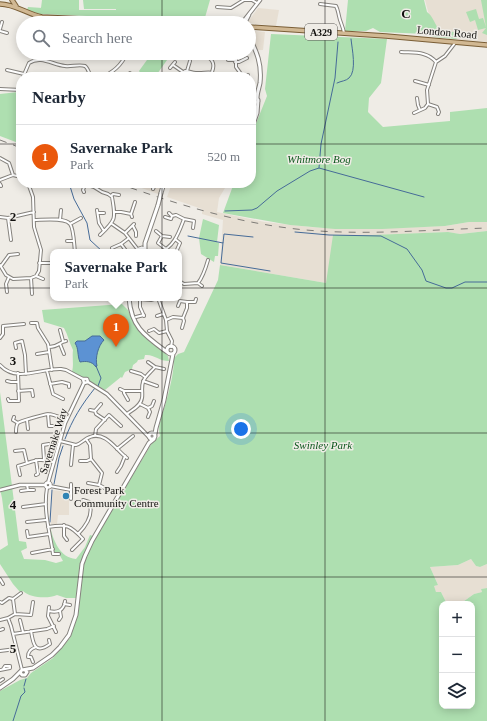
<!DOCTYPE html>
<html lang="en">
<head>
<meta charset="utf-8">
<style>
  body { margin:0; font-family:"Times New Roman",serif; background:#f6f6f7; color:#1f2937 }
  .controls { position:absolute; right:12px; bottom:12px; display:grid; overflow:hidden; border-radius:8px; box-shadow:0 2px 10px #0003 }
  .controls button { width:36px; height:36px; display:grid; place-items:center; padding:0; border:0; border-bottom:1px solid #e0e1e3; background:#fff; color:#1f2937; font:20px sans-serif }
  .you { position:absolute; left:241px; top:429px; width:14px; height:14px; margin:-10px; border:3px solid #fff; border-radius:50%; background:#1a73e8; box-shadow:0 0 0 6px #1a73e833 }
  .badge { display:grid; place-items:center; width:26px; height:26px; border-radius:50%; background:#ea580c; color:#fff; font-size:13px; font-weight:700 }
  .pin { position:absolute; translate:-50% -33px; filter:drop-shadow(0 1px 2px #0008) }
  .pin::after { content:''; position:absolute; top:21px; width:14px; height:12px; background:inherit; clip-path:polygon(0 0,100% 0,50% 100%) }
  .popup { position:absolute; left:50px; top:249px; width:132px; height:52px; box-sizing:border-box; display:grid; place-content:center; border-radius:8px; background:#fff; filter:drop-shadow(0 1px 3px #0005); font-size:13px; white-space:nowrap; color:#747a83 }
  .popup b { font-size:15px; color:#1f2937 }
  .popup::after { content:''; position:absolute; left:50%; top:100%; margin-left:-8px; border:8px solid transparent; border-top-color:#fff }
  .list { margin:0; padding:0; list-style:none }
  h2 { display:flex; justify-content:space-between; align-items:center; height:52px; margin:0; padding:0 16px; font-size:17px }
  h2 small { font-size:13px; font-weight:400; color:#747a83 }
  .list li { display:grid; grid-template-columns:26px 1fr auto; gap:12px; align-items:center; box-sizing:border-box; height:64px; padding:0 16px; border-top:1px solid #e0e1e3 }
  .list b { display:block; font-size:15px; white-space:nowrap }
  .list p { margin:0; font-size:13px; white-space:nowrap; color:#747a83 }
  .list em { font-size:13px; font-style:normal; color:#747a83 }
  .icon { flex:none; width:22px; height:22px; fill:none; stroke:currentColor; stroke-width:2; stroke-linecap:round; stroke-linejoin:round }
  .map { position:relative; flex:none; width:487px; height:721px; overflow:hidden }
  .search { position:absolute; background:#fff; box-shadow:0 2px 10px #0003; left:16px; top:16px; width:240px; height:44px; display:flex; align-items:center; gap:10px; box-sizing:border-box; padding:0 14px; border-radius:22px; color:#747a83; font-size:15px }
  .panel { position:absolute; background:#fff; box-shadow:0 2px 10px #0003; left:16px; top:72px; width:240px; height:116px; border-radius:16px }
  .map>svg:first-child { display:block }
  .built { fill:#e7dfd3 }
  .green { fill:#aedfb0 }
  .water { fill:#5c92d3; stroke:#466b98 }
  .lines { fill:none; stroke-linecap:round; stroke-linejoin:round }
  .stream { stroke:#466b98; stroke-width:1 }
  .minor-casing { stroke:#85827d; stroke-width:4 }
  .tertiary-casing { stroke:#85827d; stroke-width:4.5 }
  .secondary-casing { stroke:#85827d; stroke-width:5 }
  .primary-casing { stroke:#7a5e36; stroke-width:5.5 }
  .minor { stroke:#fff; stroke-width:2 }
  .tertiary { stroke:#fff; stroke-width:2.5 }
  .secondary { stroke:#fff; stroke-width:3 }
  .primary { stroke:#d1b893; stroke-width:3.5 }
  .rail { stroke:#7d7b77; stroke-width:1; stroke-dasharray:7 7; stroke-linecap:butt }
  .secondary-bridge-casing { stroke:#85827d; stroke-width:5; stroke-linecap:butt }
  .secondary-bridge { stroke:#fff; stroke-width:3 }
  .grid { fill:none; stroke:#12110f; stroke-width:1; stroke-opacity:0.55 }
  .poi-dot { fill:#2f84b4; stroke:#efece6; stroke-width:1.5 }
  .labels { text-anchor:middle; dominant-baseline:central; stroke-width:3; stroke-linejoin:round; paint-order:stroke }
  .shield { fill:#efece6; stroke:#545350; stroke-width:1 }
  .shield-label { font-size:10px; font-weight:bold; fill:#12110f }
  .street-label { font-size:11px; fill:#12110f; stroke:#efece6 }
  .park-label { font-size:11px; font-style:italic; fill:#0c571c; stroke:#efece6 }
  .poi-label { font-size:11px; fill:#12110f; stroke:#efece6; text-anchor:start }
  .grid-label { font-size:13px; text-anchor:middle; font-weight:bold; fill:#12110f; stroke:#efece6; stroke-width:3; stroke-linejoin:round; paint-order:stroke }
</style>
</head>
<body>
<div class="map">
<svg width="487" height="721" viewBox="0 0 487 721">
  <rect width="100%" height="100%" fill="#efece6"/>
  <!-- built -->
  <path class="built" d="M425,0h62v42l-52,-5z
    M258,8l21,2 -3,16 -29,-3z
    M255,31l10,1 -2,18h-6l-4,-11z
    M128,183h35l-5,11z
    M172,183h56l-9,15 -2,14 48,10 45,5 43,2 92,-3 24,-4h18v9l-27,3 -14,-2 -87,4 -33,47 -106,-18 3,-45 -21,-6v-5l-35,-12z
    M52,490l17,2v23h-11l-1,9 -6,1z
    M471,559l5,7 4,1 7,-3v24l-6,1 1,3 -8,2 -14,10h-13l-6,-12h-5l-3,-6 5,-1 -8,-18 28,-2z"/>
  <!-- green -->
  <path class="green" d="M42,0h37v10h37v-1h-32l-1,-9h127l-6,21 -164,-7 -13,-4 1,-3 29,2 -16,-1z
    M348,0h76l3,12c6,4 8,13 13,19l15,1 2,7 -22,-2 -10,-3 -45,-2 -7,-4 -7,3h-21z
    M481,0h6v35l-5,-2 4,-5 -8,2 -3,-10 -5,2 -4,-10 10,-3 3,10 4,-1 3,9z
    M271,34l116,5 -6,44 -12,15 -1,14 15,15 67,-6v-9l37,-4v114h-18l-24,4 -63,3h-47l-45,-4 -67,-12 11,-30h17v-47l16,-40 -2,-7z
    M152,53h20l-17,24h-12l-4,-6z
    M18,92l1,7 2,1v44l-21,-8v-42z
    M203,219l16,6 -2,17 2,1 -1,13h-3l-1,6 -13,-8 -2,-16z
    M487,231v333l-7,3 -4,-1 -5,-7 -13,6 -28,2 8,18 -4,1 2,6h5l6,12h-5v102h30v-102h-12l14,-10 8,-2 -1,-3 6,-1v133h-487v-30l20,-11 7,-2 4,-5 22,-15 17,-20 7,-22 6,-50 10,-24 59,-99 8,-7c-3,-12 3,-22 6,-34 4,-14 8,-30 8,-44l4,-4 6,-2 34,-72 2,-15 106,18 7,-48h39l76,-3 12,2z
    M122,304l6,6 7,16 14,15 16,12 3,3 1,5c-10,0 -15,-7 -24,-6l-1,4 -6,1 -1,2 -4,3 -1,4 -7,3 -3,6 -1,-1 -16,13 -23,-13 -10,-5c2,-8 0,-14 1,-22 -4,-8 -5,-15 -9,-22l-20,-6 -2,-12z
    M0,392l19,149 7,1 1,6 -6,3 3,8 21,1 11,3 7,-2 -4,-7h-5l-6,-25 2,-3c3,14 10,32 26,33l9,-12 5,-12 3,1 -11,28 -6,34h-10l-9,-3c-9,4 -27,3 -34,-4l-3,1 -7,-8 -13,-20v-14l8,-5 -6,-47 -2,-9z"/>
  <!-- water -->
  <path class="water" d="M92,336h8l4,4c-6,6 -9,18 -7,26l-1,1c-4,-6 -10,-6 -16,-5 -3,-7 -1,-13 -5,-19l2,-2h8z"/>
  <g class="lines">
    <!-- stream -->
    <path class="stream" d="M337,83c4,-2 9,-2 12,-5 8,-7 3,-29 2,-39
      M319,168l2,-24 14,-66 3,-36
      M69,183l5,16 13,24 3,17 13,12
      M225,211l27,-1 5,-2 20,-17 33,-20 9,-3 105,29
      M295,232l34,3 52,1 26,13 15,21 4,11 20,7h6l13,-6h22
      M188,236l35,7 1,-9 29,3
      M223,243l-2,20 49,8
      M96,366l5,12 -3,8
      M65,439c7,-19 17,-35 30,-51
      M54,484l5,-26 4,-12
      M50,522l2,-32
      M24,686l2,-7
      M13,721l8,-25 4,-4 -1,-4"/>
    <defs>
      <path id="minor" d="M245,0h7l5,3
        M320,4l16,2c2,4 2,6 3,10 1,6 4,10 5,17
        M217,7l14,1 13,-8
        M36,22h5
        M41,23l1,-6
        M0,29l2,-7
        M0,31l7,2
        M401,52c13,1 26,-1 35,10
        M203,53c8,6 13,9 9,19
        M236,53v14l5,7v3
        M228,60h7
        M235,62h4l8,-4
        M173,65l10,7
        M170,68l5,-6
        M7,70l17,4
        M187,71l3,-10
        M181,74l4,-3c4,0 7,2 11,2 10,1 14,-4 23,4
        M23,77l6,-14c12,-8 24,2 36,3 6,1 14,-2 20,0 3,2 4,7 6,11
        M101,77c12,-4 21,-13 26,-24
        M127,77l3,-4
        M248,77v-2
        M415,81l14,4
        M0,89l21,1
        M18,90l3,-9
        M417,98l1,7 2,5
        M428,104l-1,-14 9,-28 9,-6 10,-13
        M428,104l9,3 2,5 -1,2
        M414,113l11,-5 3,-4
        M0,158l9,5 4,12
        M0,180l13,-5 8,2
        M81,183l13,4 8,5 6,2 4,3c4,22 4,23 -12,38
        M0,184l1,2
        M153,189l3,-6
        M84,192l-1,-2 2,-5
        M111,196l2,-2 6,1
        M97,210l2,13 5,8
        M114,212h7l10,2
        M98,213h6
        M172,216l4,-1 8,4 10,2 -1,7
        M0,217l8,1 26,-6
        M132,217l-1,-3 4,-12
        M165,217l6,2 1,-3 -3,-3
        M8,218l3,22
        M34,220c8,0 31,-3 36,4 4,5 4,21 5,28
        M60,220l1,-10
        M70,224l11,-6
        M112,224l13,9 14,18
        M133,226l3,6v4
        M156,231l6,5 8,1
        M125,233l9,-9
        M162,236l-4,7 8,6
        M175,239l5,4 -4,9
        M67,241h6
        M112,248l9,-4
        M145,250l5,2
        M81,252h2
        M127,252l-6,-8 8,-6
        M159,252c15,-4 20,-20 25,-33
        M39,263h14
        M0,265l6,10 7,4 18,-1 5,-2 3,-5 2,-21 -7,-23 -1,-30 -5,-14
        M1,266l8,-11 9,-1
        M36,276l7,3
        M31,278l1,16
        M179,281l5,3 14,-1c4,-5 8,-16 10,-23
        M198,283l4,3
        M7,292l-1,-8 3,-7
        M140,298v9l4,9
        M158,298l8,22 1,11 5,10 -1,6
        M140,299l11,1 6,-2
        M187,302h8l1,-3
        M157,316l6,-2
        M136,317l8,-2
        M166,320l7,-3 10,1 4,-10v-6l-7,-1 -2,5
        M31,323h6l1,5 10,16 4,26
        M182,328l2,-7 -1,-3
        M60,330l3,11
        M149,331l5,-2 5,4 8,-2
        M0,338l3,-4v-8l21,-2
        M60,344l4,10
        M49,347c10,0 10,-5 17,-6
        M16,348l-1,-5 7,-2 3,14 1,19
        M37,354l12,-2
        M0,365c16,18 41,3 61,4l5,1 17,9
        M155,367l9,2
        M47,371l6,23 10,5
        M131,371l10,3 4,3
        M7,381l4,1h6
        M143,381l14,5
        M50,384l12,-2 7,2v3
        M120,389l4,2h18
        M18,391l14,-1 1,6
        M124,391v2l4,7
        M8,399l1,2h10l-1,-28
        M101,404l-6,7 1,3 9,6
        M140,404l8,4 4,-2 2,-5
        M90,410l5,1
        M48,414l1,12h5
        M127,414c5,-4 14,-8 15,-16 1,-5 -1,-10 1,-16 2,-6 8,-10 12,-15l-7,-5
        M14,417l-1,3 5,3
        M148,417l2,-5 -2,-4
        M27,420l1,9
        M16,432c0,-3 0,-7 2,-9 2,-2 28,-9 30,-9 6,0 13,4 18,6
        M95,436l1,-7 13,-14 12,11
        M86,439l4,6 1,14 11,14 -3,12 11,6
        M60,441l16,4c5,-1 8,-6 14,-8 16,-6 26,13 37,21
        M117,449l16,-13
        M15,451l9,-1 3,13
        M44,459l-1,-14 6,-1
        M36,460l2,14 -2,1
        M80,461h7l4,-2
        M71,465l2,-20
        M117,472l4,-6 4,-10
        M20,475l-2,-9c15,-4 19,-9 35,-4
        M88,483l11,2
        M27,485l1,5h6
        M50,486l21,4v9
        M47,488c-4,23 3,44 6,66h6
        M71,490v-6
        M21,491l7,-1
        M90,505l6,1
        M23,507l23,-3
        M27,522l19,-2
        M64,525v11l3,4
        M48,527c19,-3 22,-2 35,12l-11,11
        M27,531l1,6 21,-3
        M78,534c8,-8 16,-20 11,-32l-6,-2
        M32,553l21,-4
        M0,579l3,5
        M13,599l8,-6
        M0,602l2,1 7,-5 4,1 2,15
        M64,604l6,1
        M49,607l-1,9 8,16
        M49,611c8,2 15,0 16,-10
        M8,618l3,8 11,44
        M0,620l8,-2 7,-4 16,1 2,-13
        M20,620l3,12
        M59,620l2,-3 -1,-6
        M0,630l3,-1
        M31,631c2,13 4,24 19,13l-1,-4
        M13,634l34,-5 7,-3
        M0,651l16,-2
        M33,662l-2,-5h-3c0,-6 3,-8 8,-10
        M0,670l10,-2v-2h-5l-2,3
        M0,681l3,-2"/>
      <path id="tertiary" d="M242,23l18,-23
        M245,23l4,-8
        M88,382l-1,-3h-4l1,4 4,-1 19,12 42,43
        M45.5 485a2.5 2.5 0 1 1 5 0a2.5 2.5 0 1 1-5 0Z
        M48,483l17,-60 19,-40
        M0,490l20,-5h25"/>
      <path id="secondary" d="M249,37c8,15 13,27 11,46 -1,5 -3,10 -3,15
        M251,130l6,-17 1,-13 -2,-3 -4,2 2,4 4,-2
        M161,193l3,-10
        M145,250v-7l13,-38
        M139,252v-3l3,-1 2,1 1,3
        M129,298c2,29 16,38 38,54
        M167 350a4 4 0 1 1 8 0a4 4 0 1 1-8 0Z
        M149 436a3 3 0 1 1 6 0a3 3 0 1 1-6 0Z
        M155,434l1,-6 8,-28 9,-46
        M20,672l2,3h3l2,-3 -2,-2
        M0,688l13,-9 9,-9 11,-2 19,-13 8,-8 9,-12 7,-20 6,-51 3,-8 7,-15 57,-98 5,-4"/>
      <path id="primary" d="M12,0l4,6
        M0,4c15,0 27,10 42,13l126,6
        M249,27l137,9 101,9"/>
    </defs>
    <!-- minor casing -->
    <use href="#minor" class="minor-casing"/>
    <!-- tertiary casing -->
    <use href="#tertiary" class="tertiary-casing"/>
    <!-- secondary casing -->
    <use href="#secondary" class="secondary-casing"/>
    <!-- primary casing -->
    <use href="#primary" class="primary-casing"/>
    <!-- minor -->
    <use href="#minor" class="minor"/>
    <!-- tertiary -->
    <use href="#tertiary" class="tertiary"/>
    <!-- secondary -->
    <use href="#secondary" class="secondary"/>
    <!-- primary -->
    <use href="#primary" class="primary"/>
    <!-- rail -->
    <path class="rail" d="M0,140l21,8
      M117,183c59,21 117,39 179,46 63,7 128,1 191,-1"/>
    <defs>
      <path id="secondary-bridge" d="M158,205l3,-12"/>
    </defs>
    <!-- secondary-bridge casing -->
    <use href="#secondary-bridge" class="secondary-bridge-casing"/>
    <!-- secondary-bridge -->
    <use href="#secondary-bridge" class="secondary-bridge"/>
  </g>
  <!-- grid -->
  <path class="grid" d="M162,0v23M325,0v721M162,53v24M0,144h21M251,144h236M162,183v538M0,288h487M0,433h487M0,577h487"/>
  <!-- markers -->
  <circle class="poi-dot" cx="66" cy="496" r="4"/>
  <g class="labels">
    <!-- shield labels -->
    <rect class="shield" x="305" y="24" width="32" height="16" rx="3"/>
    <g class="shield-label">
      <text x="321" y="32">A329</text>
    </g>
    <!-- street labels -->
    <g class="street-label">
      <text transform="translate(447 32) rotate(5)">London Road</text>
      <text transform="translate(53 441) rotate(-72)">Savernake Way</text>
    </g>
    <!-- park labels -->
    <g class="park-label">
      <text x="319" y="159">Whitmore Bog</text>
      <text x="323" y="445">Swinley Park</text>
    </g>
    <!-- poi labels -->
    <g class="poi-label">
      <text x="74" y="490">Forest Park<tspan x="74" dy="13">Community Centre</tspan></text>
    </g>
  </g>
  <g class="grid-label">
    <text x="406" y="18">C</text>
    <text x="13" y="221">2</text>
    <text x="13" y="365">3</text>
    <text x="13" y="509">4</text>
    <text x="13" y="653">5</text>
  </g>
</svg>
<div class="controls">
<button>+</button>
<button>−</button>
<button><svg class="icon" aria-label="layers" viewBox="0 0 24 24"><path d="M12 4l9 5-9 5-9-5zM3 14l9 5 9-5"/></svg></button>
</div>
<div class="you"></div>
<div class="pin badge" style="left:116px;top:347px">1</div>
<div class="popup"><b>Savernake Park</b>Park</div>
<div class="search"><svg class="icon" aria-label="search" viewBox="0 0 24 24"><circle cx="10" cy="10" r="6"/><path d="M15 15l6 6"/></svg>Search here</div>
<section class="panel">
<h2>Nearby<small></small></h2>
<ul class="list">
<li><span class="badge">1</span><div><b>Savernake Park</b><p>Park</p></div><em>520 m</em></li>
</ul>
</section>
</div>
</body>
</html>
